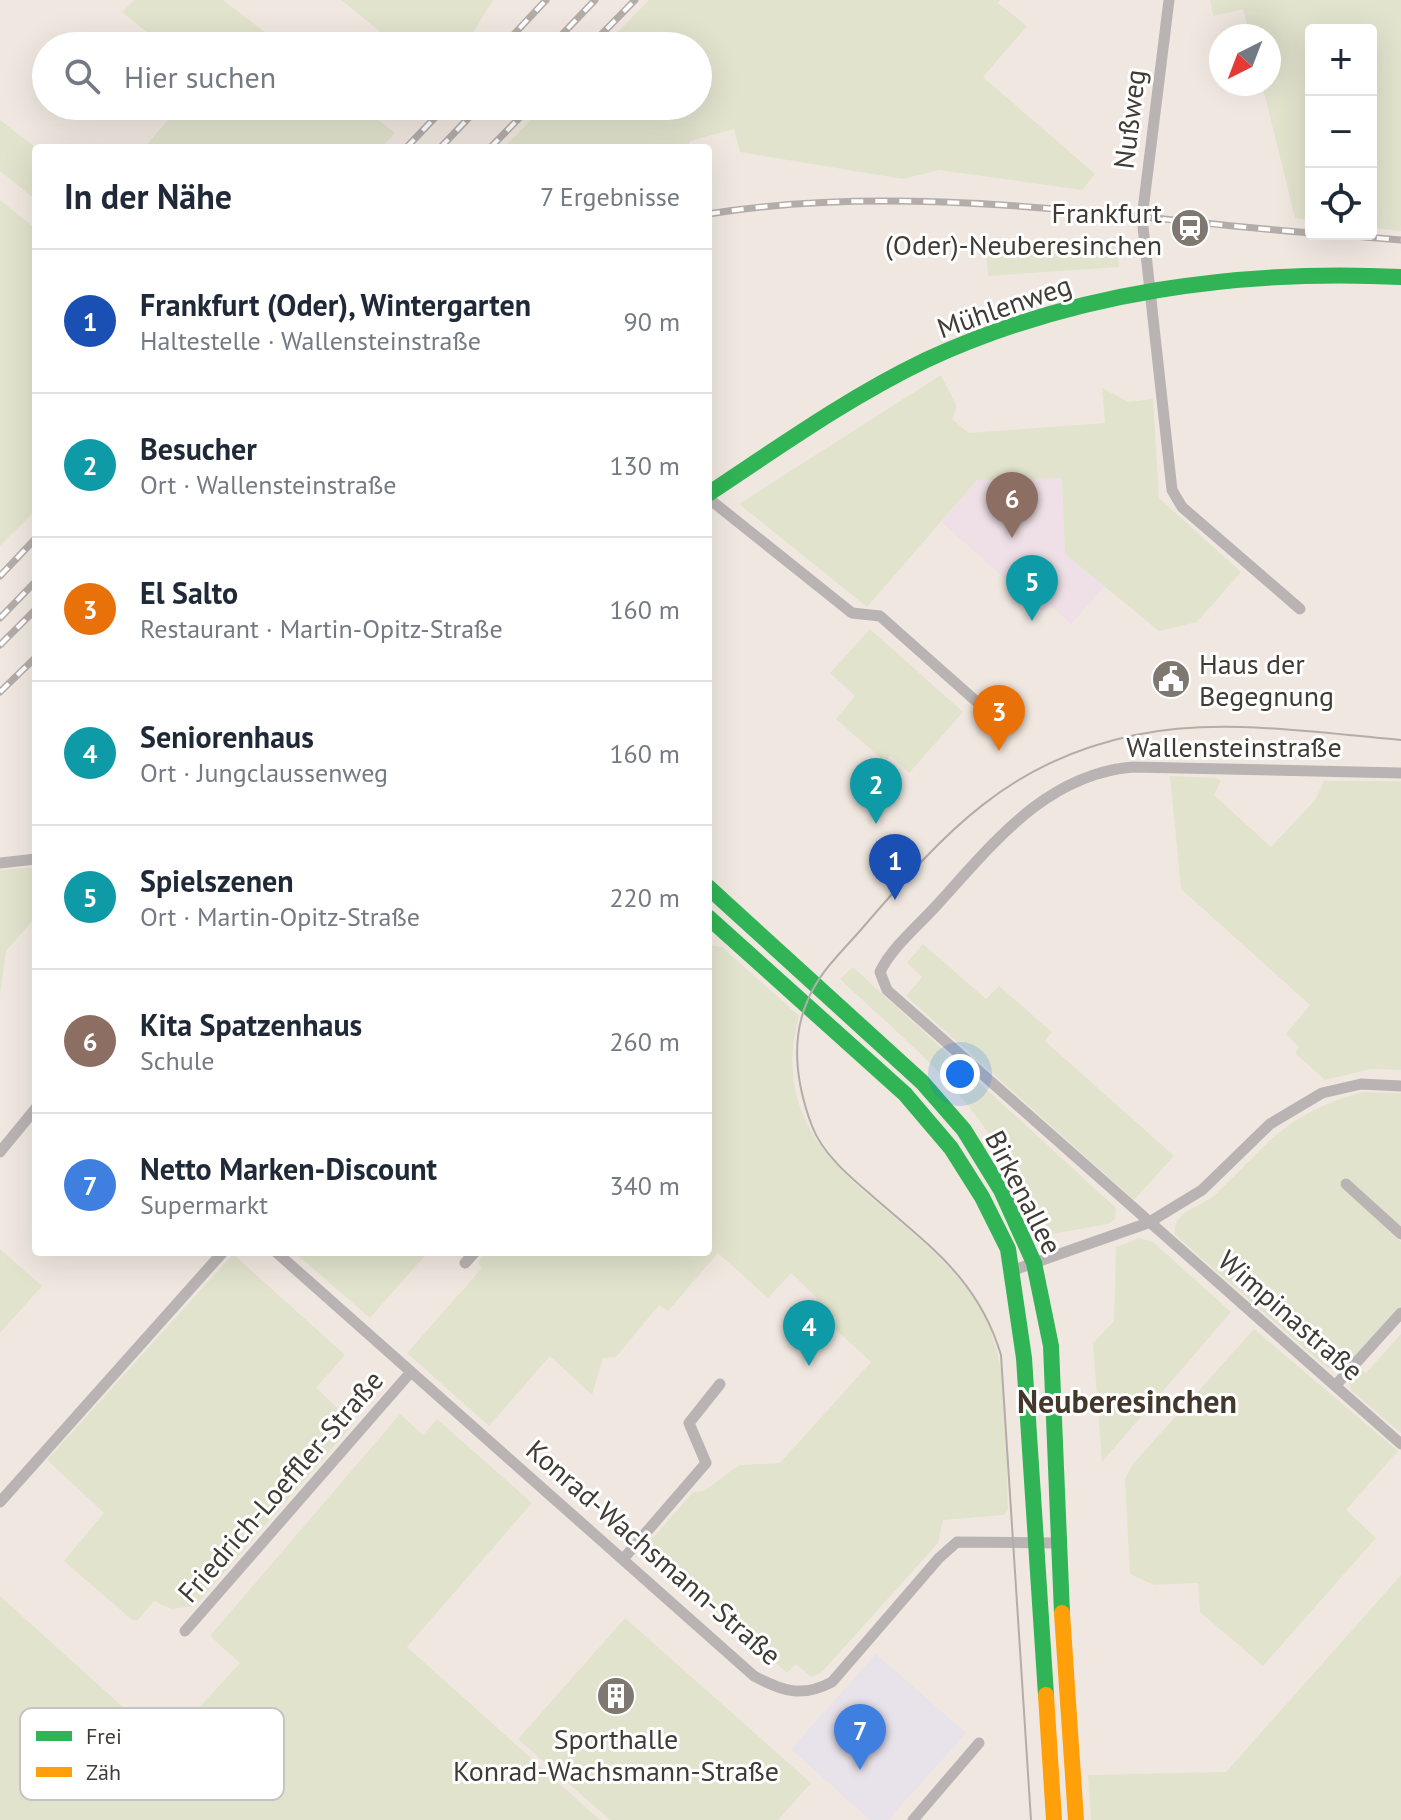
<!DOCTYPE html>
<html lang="de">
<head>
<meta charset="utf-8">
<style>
  body { margin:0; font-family:"PT Sans",sans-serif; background:#f6f6f7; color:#1f2937 }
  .controls { position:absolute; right:24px; top:24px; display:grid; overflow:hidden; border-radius:8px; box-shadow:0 8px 32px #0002 }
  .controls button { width:72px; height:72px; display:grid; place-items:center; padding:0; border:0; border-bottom:2px solid #e0e1e3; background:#fff; color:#1f2937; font:40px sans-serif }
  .compass { position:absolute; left:1209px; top:24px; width:72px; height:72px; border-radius:50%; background:#fff; box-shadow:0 8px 32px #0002; rotate:222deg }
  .you { position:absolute; left:960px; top:1074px; width:28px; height:28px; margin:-20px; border:6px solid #fff; border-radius:50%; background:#1a73e8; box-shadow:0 0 0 12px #1a73e833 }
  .badge { display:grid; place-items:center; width:52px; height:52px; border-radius:50%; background:#7e7871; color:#fff; font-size:26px; font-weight:700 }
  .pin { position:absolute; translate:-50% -66px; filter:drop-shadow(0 2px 4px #0008) }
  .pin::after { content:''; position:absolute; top:42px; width:28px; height:24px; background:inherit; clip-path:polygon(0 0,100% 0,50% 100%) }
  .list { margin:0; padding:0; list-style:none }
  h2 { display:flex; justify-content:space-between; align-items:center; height:104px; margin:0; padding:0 32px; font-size:34px }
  h2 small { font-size:26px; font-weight:400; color:#747a83 }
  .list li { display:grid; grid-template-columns:52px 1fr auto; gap:24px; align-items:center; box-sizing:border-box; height:144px; padding:0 32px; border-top:2px solid #e0e1e3 }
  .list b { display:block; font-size:30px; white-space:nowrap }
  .list p { margin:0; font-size:26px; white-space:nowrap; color:#747a83 }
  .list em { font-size:26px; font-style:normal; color:#747a83 }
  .icon { flex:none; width:44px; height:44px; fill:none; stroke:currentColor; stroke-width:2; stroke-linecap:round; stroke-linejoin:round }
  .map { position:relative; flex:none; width:1401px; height:1820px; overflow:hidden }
  .search { position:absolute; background:#fff; box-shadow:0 8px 32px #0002; left:32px; top:32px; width:680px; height:88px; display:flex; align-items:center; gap:20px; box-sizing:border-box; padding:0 28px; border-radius:44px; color:#747a83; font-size:30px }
  .panel { position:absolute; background:#fff; box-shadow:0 8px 32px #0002; left:32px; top:144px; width:680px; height:1112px; border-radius:8px }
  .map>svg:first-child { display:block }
  .commercial { fill:#e8e2ea }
  .education { fill:#eee0e6 }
  .green { fill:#e1e3cd }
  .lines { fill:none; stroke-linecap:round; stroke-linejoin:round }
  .street { stroke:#bab3b4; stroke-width:11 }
  .fast { stroke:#30b455; stroke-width:16 }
  .slow { stroke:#ff9f0a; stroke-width:16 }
  .tram { stroke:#b3aca9; stroke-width:2 }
  .rail-casing { stroke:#b3aca9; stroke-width:7 }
  .rail { stroke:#fff; stroke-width:4; stroke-dasharray:12; stroke-linecap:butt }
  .labels { text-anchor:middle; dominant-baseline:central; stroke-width:6; stroke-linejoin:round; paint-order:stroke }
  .street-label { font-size:28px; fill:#413b35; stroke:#fff }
  .poi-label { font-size:28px; fill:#413b35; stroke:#fff; text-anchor:end }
  .quarter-label { font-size:32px; font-weight:bold; fill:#44382d; stroke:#fff }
  .key { fill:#fff; stroke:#c6c4c2; stroke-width:2 }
  .key-label { font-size:22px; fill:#413b35 }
</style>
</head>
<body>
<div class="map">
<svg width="1401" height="1820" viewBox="0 0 1401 1820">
  <rect width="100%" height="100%" fill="#f0e8e0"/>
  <!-- commercial -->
  <path class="commercial" d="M876,1654l90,79 -78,87h-18l-79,-71z"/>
  <!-- education -->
  <path class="education" d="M1062,477l3,77 40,32 -34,38 -21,-19 -7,7 -102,-90 36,-42z"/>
  <!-- green -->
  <path class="green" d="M134,0h89l60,46h-119l-42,-34z
    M341,0h152l-28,46h-67z
    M649,0h351l-2,3 29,23 -44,51 112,97 -13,16 -143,-20 -36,9 -163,-27 -6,-23 -44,12 -1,7h-186l42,-42h153v-60h-94z
    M1210,0h191v231l-30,-3v-198h-60v190l-16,-2 -33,-134h7v-48h-19l-7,-27 -30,7z
    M180,106h180l35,27 -14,15h-237z
    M0,120l36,28v52l-36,-29z
    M0,200l36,29v281l-36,36z
    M1117,241l2,26 -131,9 -2,-26z
    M941,375l16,32 -5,12 17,14 136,-10 -3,-35 27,14 24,-3 6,99 82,74 -44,50 -38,9 -94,-77 -3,-76 -85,2 -110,127 -128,-103z
    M870,629l93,83 -54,61 -18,-17 -6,6 -49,-43 19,-23 -25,-23z
    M1170,776l46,2 5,3 -7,14 57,52 44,-47 9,-19h77v289l-30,-1 -46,11 -30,-27 4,-6 -13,-13 24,-29 -129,-116z
    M36,867v50l-30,34 -6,45v-126z
    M923,944l63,55 13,-13 53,46 -7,9 129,115 -40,44 -228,-204 16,-19 -15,-14z
    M708,945l14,2 77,69c-41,152 121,188 181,292 33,57 25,138 28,202l-4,5 -61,5 -5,23 -117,130 -10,4 -15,-13 -9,9 -143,-125 49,-56 11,-1 35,-26 41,-2 91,-101 -61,-56 7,-8 -26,-25 -23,25 -50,-45 -50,58 -9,-6 -43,52 -13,1 -11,37 -42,-39 -61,70 -82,-73 75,-85 -4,-6 9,-10h221z
    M853,967l263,241 -1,11 -7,5 -62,11 -7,-5c-17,-37 -35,-75 -59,-109 -38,-53 -93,-97 -140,-142z
    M1363,1092l38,1v135l-55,-51 -6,7 61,58v64l-53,58 -10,6 -11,-2 -152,-133c-3,-25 26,-27 41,-41 54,-52 70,-81 147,-102z
    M1139,1238l14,4 78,70 -129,150 -9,-119 21,-22 2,-74z
    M0,1249l42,37 -42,47z
    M294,1252h134l-58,66z
    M233,1254l112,101 -29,33 38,35 -159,183 -23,3 -18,-8 -17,20 -6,-2 -67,-58 40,-48 -57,-53z
    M1254,1329l144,122 -52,59 30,28 -113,128 -63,-54 -2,-29 -44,2 -24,-11 -5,-95 8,-15z
    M1401,1334v99l-50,-43 -1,-6 9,-16 7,5z
    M400,1414l23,21 14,-16 95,84 -125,144 193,173h-600v-224l165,149 75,-82 -30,-27z
    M1401,1575v245h-310l-3,-45 138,-3z
    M625,1618l186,165 -33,37h-168l-92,-81z"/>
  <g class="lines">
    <!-- street -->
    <path class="street" d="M1169,0l-27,218 30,272 10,17 118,102
      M708,498l144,115 28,3 97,86
      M1401,773l-268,-6c-88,7 -142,79 -197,139 -18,20 -44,41 -56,66l7,18 514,454
      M0,863l36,-4
      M0,1152l36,-44
      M1346,1184l55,50
      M276,1252l478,424c28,15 48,22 78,6l107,-124 18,-16 100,1
      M465,1263l10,-11
      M1011,1271l137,-48 54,-33 68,-66 52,-31 39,-9 40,2
      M1335,1386l66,-73
      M0,1502l223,-250
      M624,1558l82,-95 -17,-40 31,-39
      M185,1631l225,-258
      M913,1820l66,-77"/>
    <!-- fast -->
    <path class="fast" d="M708,494c71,-47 141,-97 218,-134 146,-68 315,-91 475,-83
      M708,887l214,195 42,48 37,60 33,73 17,83 11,267
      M708,917l197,177 46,54 31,49 26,52 16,109 22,337"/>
    <!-- slow -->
    <path class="slow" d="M1062,1613l14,207
      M1046,1695l8,125"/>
    <!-- tram -->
    <path class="tram" d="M1031,1820l-30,-465c-23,-77 -73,-110 -131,-161 -21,-18 -48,-41 -58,-68 -15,-40 -22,-84 -5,-124 12,-31 37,-52 58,-77 81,-94 143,-163 270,-190 86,-18 180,-2 266,5"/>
    <defs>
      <path id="rail" d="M503,46l43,-46
        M551,46l44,-46
        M590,46l45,-46
        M406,148l40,-42
        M440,148l40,-42
        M490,148l41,-42
        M708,214c199,-32 404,3 603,19
        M1329,234l72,6
        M0,576l36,-38
        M0,618l36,-37
        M0,645l36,-36
        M0,692l36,-35"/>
    </defs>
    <!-- rail casing -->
    <use href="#rail" class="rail-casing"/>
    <!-- rail -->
    <use href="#rail" class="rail"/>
  </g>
  <!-- icons -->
  <defs>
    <symbol id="station-disc" viewBox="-11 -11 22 22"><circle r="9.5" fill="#7e7871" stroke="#fff"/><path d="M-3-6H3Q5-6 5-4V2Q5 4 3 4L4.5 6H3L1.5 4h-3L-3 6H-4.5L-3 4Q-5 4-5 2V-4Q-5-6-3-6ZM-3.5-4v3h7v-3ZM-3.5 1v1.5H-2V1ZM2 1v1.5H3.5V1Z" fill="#fff"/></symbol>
    <symbol id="civic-disc" viewBox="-11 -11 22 22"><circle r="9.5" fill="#7e7871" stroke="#fff"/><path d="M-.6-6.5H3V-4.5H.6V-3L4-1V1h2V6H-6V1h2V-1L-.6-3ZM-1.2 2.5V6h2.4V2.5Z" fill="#fff"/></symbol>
    <symbol id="building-disc" viewBox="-11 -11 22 22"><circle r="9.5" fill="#7e7871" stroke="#fff"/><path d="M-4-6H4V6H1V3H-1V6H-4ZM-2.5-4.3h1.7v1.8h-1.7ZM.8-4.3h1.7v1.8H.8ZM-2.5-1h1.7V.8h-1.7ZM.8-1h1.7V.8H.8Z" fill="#fff"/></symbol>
  </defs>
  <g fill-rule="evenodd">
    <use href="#station-disc" x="1168" y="206" width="44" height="44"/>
    <use href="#civic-disc" x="1149" y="657" width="44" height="44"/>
    <use href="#building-disc" x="594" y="1674" width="44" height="44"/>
  </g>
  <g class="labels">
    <!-- street labels -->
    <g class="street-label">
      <text transform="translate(1129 119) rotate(-83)">Nußweg</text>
      <text transform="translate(1004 306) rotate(-19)">Mühlenweg</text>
      <text x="1234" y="746">Wallensteinstraße</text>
      <text transform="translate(1024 1192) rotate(63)">Birkenallee</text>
      <text transform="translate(1291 1315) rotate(41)">Wimpinastraße</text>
      <text transform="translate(280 1486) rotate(-49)">Friedrich-Loeffler-Straße</text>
      <text transform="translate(654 1552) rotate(41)">Konrad-Wachsmann-Straße</text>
    </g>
    <!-- poi labels -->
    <g class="poi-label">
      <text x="1162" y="212">Frankfurt<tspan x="1162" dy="32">(Oder)-Neuberesinchen</tspan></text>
      <text x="1199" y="663" text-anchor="start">Haus der<tspan x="1199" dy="32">Begegnung</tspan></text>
      <text x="616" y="1738" text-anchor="middle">Sporthalle<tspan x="616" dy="32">Konrad-Wachsmann-Straße</tspan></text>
    </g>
    <!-- quarter labels -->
    <g class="quarter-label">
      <text x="1127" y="1401">Neuberesinchen</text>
    </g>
  </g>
  <!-- legend -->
  <rect x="20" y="1708" width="264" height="92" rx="12" class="key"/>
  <rect x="36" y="1731" width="36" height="10" fill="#30b455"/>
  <rect x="36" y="1767" width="36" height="10" fill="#ff9f0a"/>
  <g class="key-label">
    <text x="86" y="1744">Frei</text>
    <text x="86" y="1780">Zäh</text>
  </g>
</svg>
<div class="controls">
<button>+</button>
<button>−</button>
<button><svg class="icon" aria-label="locate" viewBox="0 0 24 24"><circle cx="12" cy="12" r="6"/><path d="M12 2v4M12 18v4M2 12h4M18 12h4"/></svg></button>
</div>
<svg class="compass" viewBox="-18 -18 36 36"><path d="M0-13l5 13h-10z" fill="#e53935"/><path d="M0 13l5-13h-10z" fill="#747a83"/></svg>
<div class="you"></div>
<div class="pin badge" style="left:895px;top:900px;background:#1a4fb4">1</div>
<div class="pin badge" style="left:876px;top:824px;background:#0f9aa8">2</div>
<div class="pin badge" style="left:999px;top:751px;background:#e8710a">3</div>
<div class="pin badge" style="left:809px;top:1366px;background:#0f9aa8">4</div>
<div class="pin badge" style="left:1032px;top:621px;background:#0f9aa8">5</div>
<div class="pin badge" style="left:1012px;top:538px;background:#8d6e63">6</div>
<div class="pin badge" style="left:860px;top:1770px;background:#3f7fe0">7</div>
<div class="search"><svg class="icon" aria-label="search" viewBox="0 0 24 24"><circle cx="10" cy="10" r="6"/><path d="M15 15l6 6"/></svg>Hier suchen</div>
<section class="panel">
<h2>In der Nähe<small>7 Ergebnisse</small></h2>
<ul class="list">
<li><span class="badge" style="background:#1a4fb4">1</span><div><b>Frankfurt (Oder), Wintergarten</b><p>Haltestelle · Wallensteinstraße</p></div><em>90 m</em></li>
<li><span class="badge" style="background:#0f9aa8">2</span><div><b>Besucher</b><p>Ort · Wallensteinstraße</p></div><em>130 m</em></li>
<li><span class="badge" style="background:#e8710a">3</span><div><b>El Salto</b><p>Restaurant · Martin-Opitz-Straße</p></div><em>160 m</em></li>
<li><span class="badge" style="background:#0f9aa8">4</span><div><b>Seniorenhaus</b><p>Ort · Jungclaussenweg</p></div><em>160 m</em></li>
<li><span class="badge" style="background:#0f9aa8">5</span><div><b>Spielszenen</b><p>Ort · Martin-Opitz-Straße</p></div><em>220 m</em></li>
<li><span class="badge" style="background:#8d6e63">6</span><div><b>Kita Spatzenhaus</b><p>Schule</p></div><em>260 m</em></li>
<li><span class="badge" style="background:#3f7fe0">7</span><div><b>Netto Marken-Discount</b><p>Supermarkt</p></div><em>340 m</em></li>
</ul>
</section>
</div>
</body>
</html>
